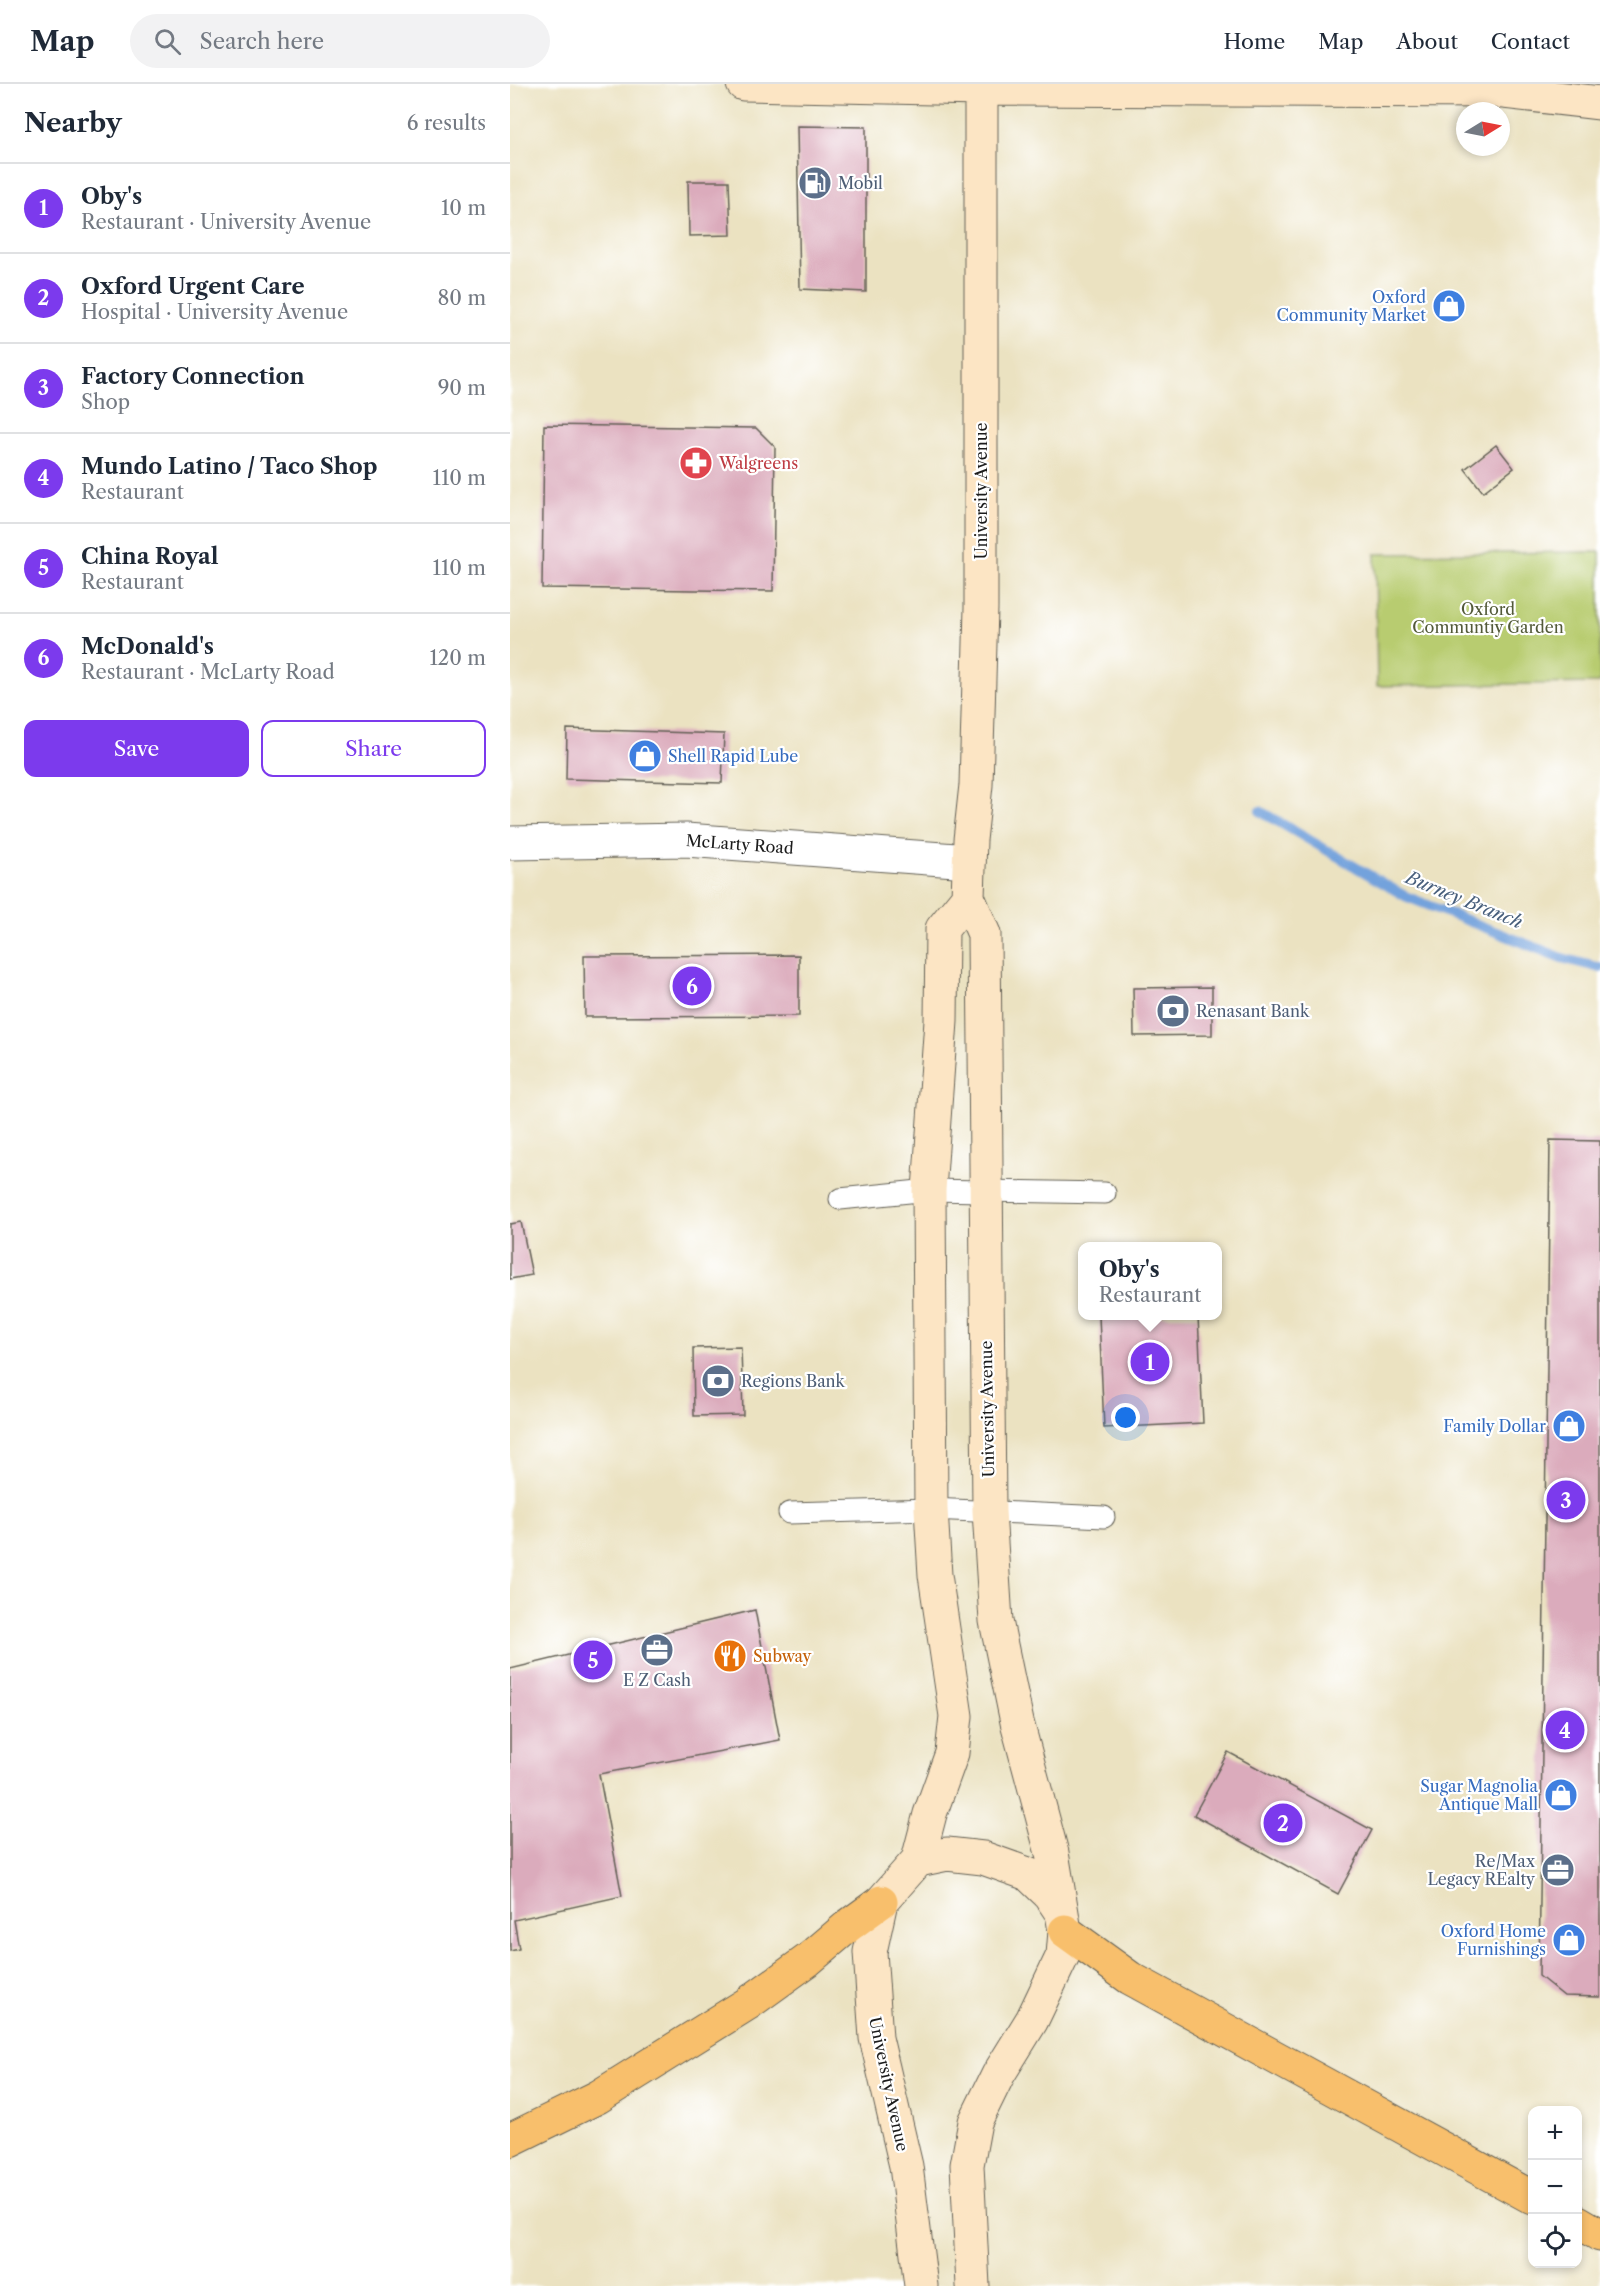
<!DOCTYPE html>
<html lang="en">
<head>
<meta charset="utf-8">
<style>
  body { margin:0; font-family:"Libre Caslon Text",serif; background:#f2f2f3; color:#1f2937 }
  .controls { position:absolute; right:18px; bottom:18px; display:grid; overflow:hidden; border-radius:12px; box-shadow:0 3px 9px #0003 }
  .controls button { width:54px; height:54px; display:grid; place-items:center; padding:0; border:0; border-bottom:2px solid #e0e1e3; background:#fff; color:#1f2937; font:30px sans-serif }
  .compass { position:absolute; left:946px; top:18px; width:54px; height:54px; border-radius:50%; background:#fff; box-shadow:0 3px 9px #0003; rotate:80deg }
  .you { position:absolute; left:616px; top:1334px; width:21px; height:21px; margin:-15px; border:4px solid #fff; border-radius:50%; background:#1a73e8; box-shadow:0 0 0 9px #1a73e833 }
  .badge { display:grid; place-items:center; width:39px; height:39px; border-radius:50%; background:#7c3aed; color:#fff; font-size:20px; font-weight:700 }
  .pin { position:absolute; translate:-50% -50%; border:3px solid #fff; box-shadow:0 2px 6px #0006 }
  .popup { position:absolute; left:568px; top:1158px; width:144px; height:78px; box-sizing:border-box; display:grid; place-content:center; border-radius:12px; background:#fff; filter:drop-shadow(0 2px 4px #0005); font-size:20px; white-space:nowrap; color:#747a83 }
  .popup b { font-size:22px; color:#1f2937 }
  .popup::after { content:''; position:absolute; left:50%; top:100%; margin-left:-12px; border:12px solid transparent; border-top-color:#fff }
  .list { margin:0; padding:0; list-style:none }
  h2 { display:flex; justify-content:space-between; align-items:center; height:78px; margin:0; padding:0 24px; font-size:26px }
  h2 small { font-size:20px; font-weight:400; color:#747a83 }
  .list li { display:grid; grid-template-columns:39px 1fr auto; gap:18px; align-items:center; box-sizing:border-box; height:90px; padding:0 24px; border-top:2px solid #e0e1e3 }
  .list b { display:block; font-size:22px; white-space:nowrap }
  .list p { margin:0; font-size:20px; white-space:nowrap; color:#747a83 }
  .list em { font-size:20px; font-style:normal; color:#747a83 }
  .actions { display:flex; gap:12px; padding:18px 24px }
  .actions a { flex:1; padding:14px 0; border:2px solid #7c3aed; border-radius:12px; text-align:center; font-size:21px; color:#7c3aed }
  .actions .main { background:#7c3aed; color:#fff }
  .icon { flex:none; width:33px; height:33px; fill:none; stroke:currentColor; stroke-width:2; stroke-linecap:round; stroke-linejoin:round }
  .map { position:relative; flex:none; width:1090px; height:2202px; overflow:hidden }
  header { display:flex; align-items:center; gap:36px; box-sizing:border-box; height:84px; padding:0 30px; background:#fff; border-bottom:2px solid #e0e1e3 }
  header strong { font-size:28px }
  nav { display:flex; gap:33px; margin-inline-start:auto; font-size:21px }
  .search { width:420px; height:54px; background:#f2f2f3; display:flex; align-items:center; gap:15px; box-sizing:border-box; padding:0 21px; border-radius:33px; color:#747a83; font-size:22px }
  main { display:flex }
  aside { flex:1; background:#fff }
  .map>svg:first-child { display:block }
  .green { fill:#b8cc70; stroke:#6a7446; stroke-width:1.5 }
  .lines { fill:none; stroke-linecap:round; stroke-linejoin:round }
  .stream { stroke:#73a2dc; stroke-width:10 }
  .building { fill:#dbabbc }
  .lane-casing { stroke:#646156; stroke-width:23 }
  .street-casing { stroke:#646156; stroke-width:35 }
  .secondary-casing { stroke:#646156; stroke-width:35 }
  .highway-casing { stroke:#646156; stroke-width:35 }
  .lane { stroke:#fff; stroke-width:21 }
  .street { stroke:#fff; stroke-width:33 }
  .secondary { stroke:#fce5c4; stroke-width:33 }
  .highway { stroke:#f8bf6c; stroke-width:33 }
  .labels { text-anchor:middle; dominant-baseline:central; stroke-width:4.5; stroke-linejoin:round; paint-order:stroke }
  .service-label { font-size:16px; fill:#4e5e75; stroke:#fff; text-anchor:start }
  .shop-label { font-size:16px; fill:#366cbe; stroke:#fff; text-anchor:end }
  .health-label { font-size:16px; fill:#be3a42; stroke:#fff; text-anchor:start }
  .street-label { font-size:16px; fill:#1c1c1c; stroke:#fff }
  .park-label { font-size:16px; fill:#535a39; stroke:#fff }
  .food-label { font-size:16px; fill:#c56008; stroke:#fff; text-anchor:start }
  .water-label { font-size:18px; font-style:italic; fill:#485f7c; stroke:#fff }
</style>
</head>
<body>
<header>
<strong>Map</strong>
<div class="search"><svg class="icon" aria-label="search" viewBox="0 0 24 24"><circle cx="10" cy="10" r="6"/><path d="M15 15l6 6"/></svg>Search here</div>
<nav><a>Home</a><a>Map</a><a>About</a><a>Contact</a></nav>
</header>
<main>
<aside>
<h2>Nearby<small>6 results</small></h2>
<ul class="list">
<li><span class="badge">1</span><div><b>Oby's</b><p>Restaurant · University Avenue</p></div><em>10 m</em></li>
<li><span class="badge">2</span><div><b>Oxford Urgent Care</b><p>Hospital · University Avenue</p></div><em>80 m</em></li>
<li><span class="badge">3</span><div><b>Factory Connection</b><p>Shop</p></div><em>90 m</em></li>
<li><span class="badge">4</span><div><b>Mundo Latino / Taco Shop</b><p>Restaurant</p></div><em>110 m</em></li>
<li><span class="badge">5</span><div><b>China Royal</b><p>Restaurant</p></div><em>110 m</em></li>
<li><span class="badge">6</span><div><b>McDonald's</b><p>Restaurant · McLarty Road</p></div><em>120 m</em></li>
</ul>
<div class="actions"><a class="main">Save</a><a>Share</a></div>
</aside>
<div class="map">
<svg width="1090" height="2202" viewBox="0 0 1090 2202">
  <rect width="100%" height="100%" fill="#fff"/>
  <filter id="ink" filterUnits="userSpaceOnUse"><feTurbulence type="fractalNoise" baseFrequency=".0167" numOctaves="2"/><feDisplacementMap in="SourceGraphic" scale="12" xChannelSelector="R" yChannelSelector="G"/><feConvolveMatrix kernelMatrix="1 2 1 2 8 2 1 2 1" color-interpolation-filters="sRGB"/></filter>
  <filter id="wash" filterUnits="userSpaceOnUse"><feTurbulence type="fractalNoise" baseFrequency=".008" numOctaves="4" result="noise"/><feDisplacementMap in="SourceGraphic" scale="24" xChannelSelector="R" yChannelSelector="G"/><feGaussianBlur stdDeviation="1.35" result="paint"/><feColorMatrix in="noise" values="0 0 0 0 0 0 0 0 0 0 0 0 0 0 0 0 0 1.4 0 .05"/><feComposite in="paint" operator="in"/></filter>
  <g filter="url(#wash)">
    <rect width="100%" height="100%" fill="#ebe2c1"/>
    <!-- green -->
    <path class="green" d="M1090,468v131l-223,3 -2,-132z"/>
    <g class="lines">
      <!-- stream -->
      <path class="stream" d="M750,727l145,85 157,62 38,10"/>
    </g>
    <g id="blocks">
      <!-- building -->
      <path class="building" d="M287,42l69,1v165l-66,-3z
        M178,97h41l2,54 -42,1z
        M34,341l212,3 19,19 -2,144 -231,-3z
        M986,361l18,23 -31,24 -18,-23z
        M57,645l157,5 -2,49 -156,-4z
        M289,871v61l-214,1 -1,-61z
        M702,903v48l-78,1 -1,-48z
        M1040,1056l50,1v856l-36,-1 -25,-20z
        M11,1138l11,53 -22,4v-55z
        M589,1232h99l5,107 -99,5z
        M231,1263l2,68 -49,1 -1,-68z
        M245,1526l25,130 -181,34 23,122 -108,24 5,29 -9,2v-282z
        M718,1668l144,78 -34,64 -144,-79z"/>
    </g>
  </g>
  <g filter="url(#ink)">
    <use href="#blocks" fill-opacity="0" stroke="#646156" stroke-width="1.5"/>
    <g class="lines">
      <defs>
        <path id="lane" d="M330,1115l89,-9 176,3
          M279,1429l142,-4 173,8"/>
        <g id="street">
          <path id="s1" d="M0,759l176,-3 283,21"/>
        </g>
        <path id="secondary" d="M233,0l238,5 514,2 105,12
          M408,1776l29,-6 36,4 45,16 21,20 12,18
          M411,2202l-15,-120 -30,-128 -6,-86 11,-50 37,-42 12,-46 22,-61 4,-37 -21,-141 -4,-66 -2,-319 12,-169 1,-92 26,-32
          M463,2202l-6,-121 8,-43 23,-47 34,-55 31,-65 2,-24 -13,-78 -35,-131 -21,-101 -7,-110 -5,-577 -16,-37 2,-57 6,-55 5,-177v-524"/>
        <path id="highway" d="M555,1847l65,47 403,220
          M0,2056l88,-43 149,-93 61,-44 40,-34 33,-24
          M1068,2138l22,13"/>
      </defs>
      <!-- lane casing -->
      <use href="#lane" class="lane-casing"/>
      <!-- street casing -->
      <use href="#street" class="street-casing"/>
      <!-- secondary casing -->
      <use href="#secondary" class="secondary-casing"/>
      <!-- highway casing -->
      <use href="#highway" class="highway-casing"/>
      <!-- lane -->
      <use href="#lane" class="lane"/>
      <!-- street -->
      <use href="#street" class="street"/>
      <!-- secondary -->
      <use href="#secondary" class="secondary"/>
      <!-- highway -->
      <use href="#highway" class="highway"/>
    </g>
  </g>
  <!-- icons -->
  <defs>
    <symbol id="fuel-disc" viewBox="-11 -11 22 22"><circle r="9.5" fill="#5c6f8a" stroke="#fff"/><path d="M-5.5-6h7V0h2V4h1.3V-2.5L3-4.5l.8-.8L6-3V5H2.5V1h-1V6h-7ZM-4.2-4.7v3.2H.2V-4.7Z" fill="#fff"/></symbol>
    <symbol id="shop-disc" viewBox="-11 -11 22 22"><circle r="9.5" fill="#3f7fe0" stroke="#fff"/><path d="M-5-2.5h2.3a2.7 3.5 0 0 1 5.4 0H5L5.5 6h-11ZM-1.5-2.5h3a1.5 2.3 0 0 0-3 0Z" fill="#fff"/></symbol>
    <symbol id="pharmacy-disc" viewBox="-11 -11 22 22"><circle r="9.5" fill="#e0444e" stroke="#fff"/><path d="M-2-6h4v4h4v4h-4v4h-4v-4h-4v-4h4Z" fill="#fff"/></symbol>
    <symbol id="bank-disc" viewBox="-11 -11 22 22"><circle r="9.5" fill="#5c6f8a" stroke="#fff"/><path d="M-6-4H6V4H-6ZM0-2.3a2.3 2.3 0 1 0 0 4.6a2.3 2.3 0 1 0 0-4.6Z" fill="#fff"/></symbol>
    <symbol id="office-disc" viewBox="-11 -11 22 22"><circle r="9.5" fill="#5c6f8a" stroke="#fff"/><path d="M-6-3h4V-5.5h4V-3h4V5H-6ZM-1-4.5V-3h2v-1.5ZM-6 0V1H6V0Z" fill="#fff"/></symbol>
    <symbol id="restaurant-disc" viewBox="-11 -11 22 22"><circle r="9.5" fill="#e8710a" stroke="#fff"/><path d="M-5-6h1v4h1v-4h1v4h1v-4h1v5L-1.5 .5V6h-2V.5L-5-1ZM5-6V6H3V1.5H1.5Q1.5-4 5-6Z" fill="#fff"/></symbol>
  </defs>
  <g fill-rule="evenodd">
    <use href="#fuel-disc" x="286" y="80" width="38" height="38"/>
    <use href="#shop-disc" x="920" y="203" width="38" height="38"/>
    <use href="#pharmacy-disc" x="167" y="360" width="38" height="38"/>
    <use href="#shop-disc" x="116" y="653" width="38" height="38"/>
    <use href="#bank-disc" x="644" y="908" width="38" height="38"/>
    <use href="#bank-disc" x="189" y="1278" width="38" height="38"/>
    <use href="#shop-disc" x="1040" y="1323" width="38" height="38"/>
    <use href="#office-disc" x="128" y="1547" width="38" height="38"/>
    <use href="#restaurant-disc" x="201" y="1553" width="38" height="38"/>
    <use href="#shop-disc" x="1032" y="1692" width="38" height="38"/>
    <use href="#office-disc" x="1029" y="1767" width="38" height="38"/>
    <use href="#shop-disc" x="1040" y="1837" width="38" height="38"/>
  </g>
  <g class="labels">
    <!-- service labels -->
    <g class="service-label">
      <text x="328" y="99">Mobil</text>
      <text x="686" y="927">Renasant Bank</text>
      <text x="231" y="1297">Regions Bank</text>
      <text x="147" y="1596" text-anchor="middle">E Z Cash</text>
      <text x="1025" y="1777" text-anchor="end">Re/Max<tspan x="1025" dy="18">Legacy REalty</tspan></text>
    </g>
    <!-- shop labels -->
    <g class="shop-label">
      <text x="916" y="213">Oxford<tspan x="916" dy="18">Community Market</tspan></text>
      <text x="158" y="672" text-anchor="start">Shell Rapid Lube</text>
      <text x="1036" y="1342">Family Dollar</text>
      <text x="1028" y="1702">Sugar Magnolia<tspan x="1028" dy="18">Antique Mall</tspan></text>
      <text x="1036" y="1847">Oxford Home<tspan x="1036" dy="18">Furnishings</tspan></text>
    </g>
    <!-- health labels -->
    <g class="health-label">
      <text x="209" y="379">Walgreens</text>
    </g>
    <!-- street labels -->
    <g class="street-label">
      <text transform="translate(471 407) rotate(-90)">University Avenue</text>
      <text stroke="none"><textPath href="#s1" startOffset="230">McLarty Road</textPath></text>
      <text transform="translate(477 1325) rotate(-91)">University Avenue</text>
      <text transform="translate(379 2000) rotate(78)">University Avenue</text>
    </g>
    <!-- park labels -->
    <g class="park-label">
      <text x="978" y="525">Oxford<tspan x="978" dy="18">Communtiy Garden</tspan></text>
    </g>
    <!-- food labels -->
    <g class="food-label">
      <text x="243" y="1572">Subway</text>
    </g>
    <!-- water labels -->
    <g class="water-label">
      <text transform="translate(954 816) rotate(22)">Burney Branch</text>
    </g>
  </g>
</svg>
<div class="controls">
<button>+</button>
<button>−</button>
<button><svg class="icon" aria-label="locate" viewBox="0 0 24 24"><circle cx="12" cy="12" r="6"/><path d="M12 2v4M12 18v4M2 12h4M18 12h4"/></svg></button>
</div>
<svg class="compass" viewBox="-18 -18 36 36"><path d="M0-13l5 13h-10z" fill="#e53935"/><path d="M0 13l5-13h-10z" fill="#747a83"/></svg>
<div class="you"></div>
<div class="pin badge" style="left:640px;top:1278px">1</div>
<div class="popup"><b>Oby's</b>Restaurant</div>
<div class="pin badge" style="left:773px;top:1739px">2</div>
<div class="pin badge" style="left:1056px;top:1416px">3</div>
<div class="pin badge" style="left:1055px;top:1646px">4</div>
<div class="pin badge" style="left:83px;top:1576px">5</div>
<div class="pin badge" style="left:182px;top:902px">6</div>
</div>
</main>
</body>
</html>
